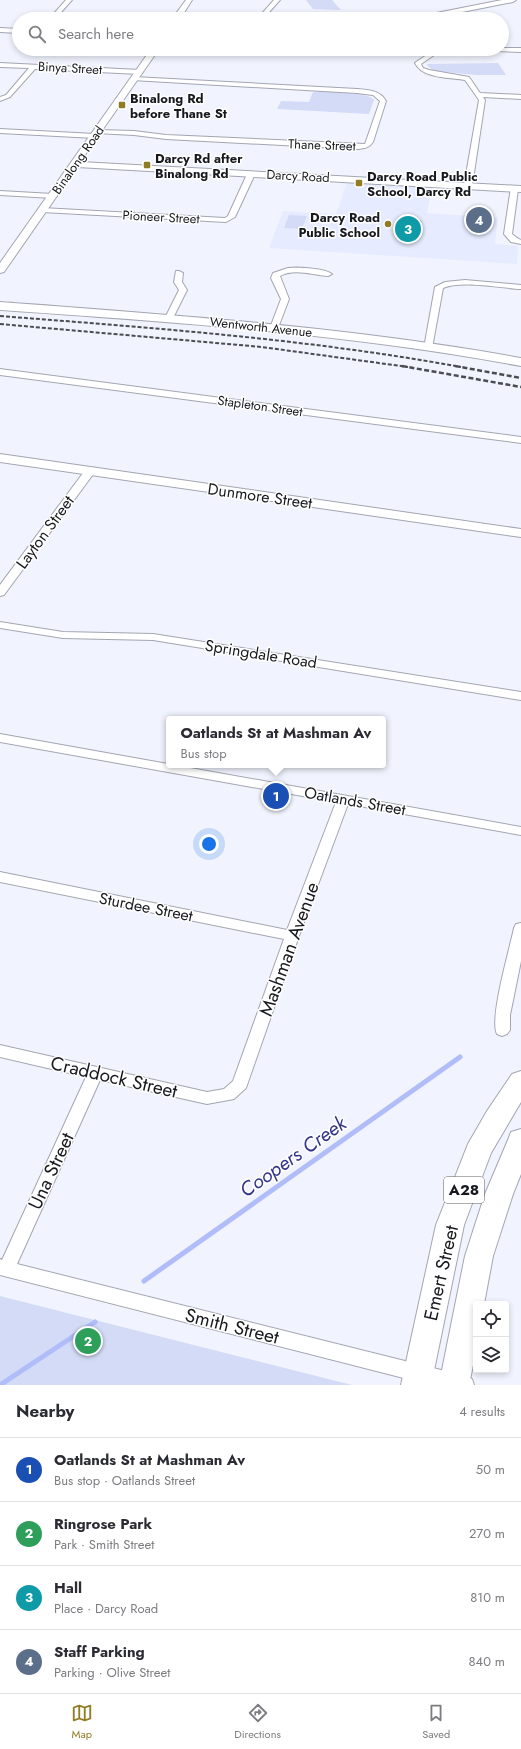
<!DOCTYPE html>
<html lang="en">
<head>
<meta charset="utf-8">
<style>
  body { margin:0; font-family:Jost,sans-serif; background:#f7f7f7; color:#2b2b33 }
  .controls { position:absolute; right:12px; bottom:12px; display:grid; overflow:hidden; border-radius:4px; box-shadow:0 2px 6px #0003 }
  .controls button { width:36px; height:36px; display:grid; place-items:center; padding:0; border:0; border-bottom:1px solid #e1e1e2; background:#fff; color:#2b2b33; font:20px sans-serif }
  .you { position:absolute; left:209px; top:844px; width:14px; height:14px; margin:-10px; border:3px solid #fff; border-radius:50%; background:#1a73e8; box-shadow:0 0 0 6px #1a73e833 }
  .badge { display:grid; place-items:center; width:26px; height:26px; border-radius:50%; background:#917c23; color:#fff; font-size:13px; font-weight:700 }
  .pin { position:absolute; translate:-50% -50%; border:2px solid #fff; box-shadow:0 1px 4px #0006 }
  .popup { position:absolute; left:166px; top:716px; width:220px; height:52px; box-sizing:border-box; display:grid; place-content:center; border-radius:4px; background:#fff; filter:drop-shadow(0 1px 3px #0005); font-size:13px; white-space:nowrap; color:#7c7c81 }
  .popup b { font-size:15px; color:#2b2b33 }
  .popup::after { content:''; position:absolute; left:50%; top:100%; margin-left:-8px; border:8px solid transparent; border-top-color:#fff }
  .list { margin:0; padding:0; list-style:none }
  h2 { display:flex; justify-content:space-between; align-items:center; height:52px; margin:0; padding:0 16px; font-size:17px }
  h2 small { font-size:13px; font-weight:400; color:#7c7c81 }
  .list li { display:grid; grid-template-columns:26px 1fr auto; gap:12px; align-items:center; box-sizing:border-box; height:64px; padding:0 16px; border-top:1px solid #e1e1e2 }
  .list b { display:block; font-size:15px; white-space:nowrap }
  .list p { margin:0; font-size:13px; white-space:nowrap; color:#7c7c81 }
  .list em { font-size:13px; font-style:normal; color:#7c7c81 }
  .icon { flex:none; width:22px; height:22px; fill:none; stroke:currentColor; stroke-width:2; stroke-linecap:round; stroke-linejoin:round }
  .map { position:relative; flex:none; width:521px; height:1385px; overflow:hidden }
  .search { position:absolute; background:#fff; box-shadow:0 2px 6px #0003; left:12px; right:12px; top:12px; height:44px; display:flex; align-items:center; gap:10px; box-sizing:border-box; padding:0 14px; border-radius:22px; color:#7c7c81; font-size:15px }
  .sheet { height:308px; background:#fff }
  nav { display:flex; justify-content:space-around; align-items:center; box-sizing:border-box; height:56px; border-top:1px solid #e1e1e2; background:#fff; font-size:11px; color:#7c7c81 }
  nav a { display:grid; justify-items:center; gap:2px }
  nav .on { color:#917c23 }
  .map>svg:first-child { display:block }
  .built { fill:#e6ebff }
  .green { fill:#d4dbf7 }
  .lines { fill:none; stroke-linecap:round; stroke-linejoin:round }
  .stream { stroke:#b1bdf9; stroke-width:5 }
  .minor-casing { stroke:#a3a6b1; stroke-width:2 }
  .tertiary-casing { stroke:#a3a6b1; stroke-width:2 }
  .secondary-casing { stroke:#a3a6b1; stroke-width:2 }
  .trunk-casing { stroke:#a3a6b1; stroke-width:2 }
  .minor { fill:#fff; fill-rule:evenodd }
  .tertiary { fill:#fff; fill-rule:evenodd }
  .secondary { fill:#fff; fill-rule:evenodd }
  .trunk { fill:#fff; fill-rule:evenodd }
  .rail-far1 { stroke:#4a4c52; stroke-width:2; stroke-dasharray:4 2; stroke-linecap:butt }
  .rail { stroke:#4a4c52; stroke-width:2.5; stroke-dasharray:5 2.5; stroke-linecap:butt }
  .wall { fill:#999ca6 }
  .building { fill:#b2b5c1; stroke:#7d7f87 }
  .poi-dot { fill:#917c23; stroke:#fff; stroke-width:1.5 }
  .labels { text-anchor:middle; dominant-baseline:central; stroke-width:3; stroke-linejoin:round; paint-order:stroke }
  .far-street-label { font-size:13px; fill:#18191e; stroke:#fff }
  .far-poi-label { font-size:13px; font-weight:bold; fill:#18191e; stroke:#fff; text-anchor:start }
  .shield { fill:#fff; stroke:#5d5e62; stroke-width:1 }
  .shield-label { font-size:15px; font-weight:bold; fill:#18191e }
  .street-label { font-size:16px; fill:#18191e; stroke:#fff }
  .near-street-label { font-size:19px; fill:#18191e; stroke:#fff }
  .near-water-label { font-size:20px; font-style:italic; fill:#313589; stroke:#fff }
</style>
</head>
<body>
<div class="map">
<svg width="521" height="1385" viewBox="0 0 521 1385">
  <rect width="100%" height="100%" fill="#f1f4fe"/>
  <!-- built -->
  <path class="built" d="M347,183l85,5 -5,25 71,5 -3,26 23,2 -1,18 -248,-16 14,-37 53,3z"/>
  <!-- green -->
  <path class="green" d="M306,0h26l9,10 -28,-1z
    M498,63l8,12h-30l-42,-4 -3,-2 -4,-4v-1z
    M313,92c12,0 55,-1 61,8l-5,14 -92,-5 4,-8 28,1z
    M289,215l18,1 -5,13 -18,-1z
    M0,1296l352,89h-352z"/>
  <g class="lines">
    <!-- stream -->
    <path class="stream" d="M144,1281l316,-224
      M0,1385l95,-63"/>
    <defs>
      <path id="minor" d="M66,0h6l-17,19h-6z
        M274,0h6l-17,19h-6z
        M502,48h19v4l-29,-1 -3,-2h13z
        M436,49h7l-22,15 2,4 6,2 40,7 11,16 41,2v4l-38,-2 2,3 -13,86 -4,2 -4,-2 15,-86 -14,-20c-16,-3 -42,-1 -50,-17l1,-1z
        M0,63l140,7 3,2 -3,2 -105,-5 -25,28 -10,4v-4l6,-2 23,-27 -29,-1z
        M134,77l223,12c11,1 23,1 29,12l-13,41c-4,6 -8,6 -15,7l-192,-10 -32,-4 -38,-2 -1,-1 3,-2 36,1 32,4 199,9 15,-43 -7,-6 -16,-2 -225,-13v-2z
        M0,129l95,5 3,2 -3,2 -95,-5z
        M248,172l7,2 -20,43 -9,5 -184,-10 -4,-2 4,-2 183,10 3,-2z
        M511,187h6l1,2 -6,45 5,4 4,2v4l-10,-2 -7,-8z
        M0,191l53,3 4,2 -4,2 -53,-3z
        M288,268c9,-1 37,0 44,6l-4,2c-15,-1 -34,-8 -48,0l9,23 -11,29 -4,3 -4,-3 11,-29 -10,-21 2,-5z
        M176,271h3l4,2 -1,9 5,8 -14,28 -4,3 -4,-3 14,-28 -5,-8z
        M465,280l56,5v4c-21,-1 -59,-9 -78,-1l-11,60 -1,2h-6l-1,-2 11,-61 10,-5z
        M0,369l521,68v6l-521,-68z
        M90,468l5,3 -1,2 -90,122 -4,1v-11l86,-116z
        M0,622l63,10 90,2 368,58v8l-368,-60 -90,-2 -63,-10z
        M0,734l521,93v8l-173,-31 -49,132 -53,152 -12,11 -27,5 -107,-24 -83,184 448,112 7,3 2,6h-43l-431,-110v-16l2,1 84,-183 -86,-20v-12l207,47 17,-3 9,-8 51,-142 -284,-57v-10l287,58 49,-128 -336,-60z
        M521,923v38l-11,54v15l-3,4 -5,2 -5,-2c-8,-15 13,-86 17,-106l2,-4z"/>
      <path id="tertiary" d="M186,0h6l-12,19h-8z
        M502,0h14l-3,2 -86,17h-15l4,-2z
        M0,28l19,1v4l-19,-1z
        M151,49h8l-79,113 441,24v6l-444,-25 -73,105 -4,1v-10z"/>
      <path id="secondary" d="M0,302c174,13 349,25 521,56v8c-172,-32 -347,-44 -521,-56z
        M0,454l521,75v8l-521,-75z"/>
      <path id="trunk" d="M521,1071v31l-30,51 -27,72 -33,160h-30l35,-160 32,-81 19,-33 25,-37z
        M521,1129v45l-8,20 -20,62 -9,48h-8v46l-7,35h-30l26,-129 20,-62 23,-54 3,-8z"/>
    </defs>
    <!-- minor casing -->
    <use href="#minor" class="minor-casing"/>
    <!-- tertiary casing -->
    <use href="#tertiary" class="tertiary-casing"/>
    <!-- secondary casing -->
    <use href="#secondary" class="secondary-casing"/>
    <!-- trunk casing -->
    <use href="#trunk" class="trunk-casing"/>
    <!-- minor -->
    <use href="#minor" class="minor"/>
    <!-- tertiary -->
    <use href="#tertiary" class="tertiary"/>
    <!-- secondary -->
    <use href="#secondary" class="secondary"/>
    <!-- trunk -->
    <use href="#trunk" class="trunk"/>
    <!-- rail-far1 -->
    <path class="rail-far1" d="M0,316c154,12 308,23 461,51
      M0,324l262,23 146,20"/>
    <!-- rail -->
    <path class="rail" d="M402,366l119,21
      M455,366l66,12"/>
  </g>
  <!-- wall -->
  <path class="wall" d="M91,49h17l-1,2 -16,-1z
    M421,223l-3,13 -23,-1v-2z"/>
  <!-- building -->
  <path class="building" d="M399,220l22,1 -3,13 -23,-1z"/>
  <!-- markers -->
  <g class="poi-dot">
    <rect x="118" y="101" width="8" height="8" rx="2"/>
    <rect x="143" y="161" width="8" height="8" rx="2"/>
    <rect x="355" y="179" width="8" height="8" rx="2"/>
    <circle cx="388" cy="224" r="4"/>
  </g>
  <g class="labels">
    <!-- far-street labels -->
    <g class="far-street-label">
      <text transform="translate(70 68) rotate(3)">Binya Street</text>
      <text transform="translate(322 145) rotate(2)">Thane Street</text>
      <text transform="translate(78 160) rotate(-55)">Binalong Road</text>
      <text transform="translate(298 176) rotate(3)">Darcy Road</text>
      <text transform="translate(161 217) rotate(3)">Pioneer Street</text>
      <text transform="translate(261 327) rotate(6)">Wentworth Avenue</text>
      <text transform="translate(260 406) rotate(8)">Stapleton Street</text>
    </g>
    <!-- far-poi labels -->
    <g class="far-poi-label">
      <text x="130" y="98">Binalong Rd<tspan x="130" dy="15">before Thane St</tspan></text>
      <text x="155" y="158">Darcy Rd after<tspan x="155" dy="15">Binalong Rd</tspan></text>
      <text x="367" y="176">Darcy Road Public<tspan x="367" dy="15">School, Darcy Rd</tspan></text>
      <text x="380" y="217" text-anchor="end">Darcy Road<tspan x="380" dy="15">Public School</tspan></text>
    </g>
    <!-- shield labels -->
    <rect class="shield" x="444" y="1177" width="40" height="26" rx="3"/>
    <g class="shield-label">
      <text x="464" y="1190">A28</text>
    </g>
    <!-- street labels -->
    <g class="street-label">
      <text transform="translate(260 496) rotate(8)">Dunmore Street</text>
      <text transform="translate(45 532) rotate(-54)">Layton Street</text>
      <text transform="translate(261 654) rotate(9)">Springdale Road</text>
      <text transform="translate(355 801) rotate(10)">Oatlands Street</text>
      <text transform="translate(146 907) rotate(11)">Sturdee Street</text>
    </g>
    <!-- near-street labels -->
    <g class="near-street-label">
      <text transform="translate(289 949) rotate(-70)">Mashman Avenue</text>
      <text transform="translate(114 1077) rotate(13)">Craddock Street</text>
      <text transform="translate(51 1171) rotate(-65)">Una Street</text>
      <text transform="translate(441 1273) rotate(-77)">Emert Street</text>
      <text transform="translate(232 1326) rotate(14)">Smith Street</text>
    </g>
    <!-- near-water labels -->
    <g class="near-water-label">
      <text transform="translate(293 1157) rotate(-35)">Coopers Creek</text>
    </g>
  </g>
</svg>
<div class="controls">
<button><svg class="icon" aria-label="locate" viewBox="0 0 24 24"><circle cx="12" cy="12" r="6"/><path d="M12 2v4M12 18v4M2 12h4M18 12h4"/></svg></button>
<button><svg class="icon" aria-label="layers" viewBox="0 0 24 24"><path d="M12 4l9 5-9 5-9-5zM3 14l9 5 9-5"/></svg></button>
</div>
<div class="you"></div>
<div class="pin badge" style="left:276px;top:796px;background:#1a4fb4">1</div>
<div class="popup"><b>Oatlands St at Mashman Av</b>Bus stop</div>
<div class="pin badge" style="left:88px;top:1341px;background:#2e9e5b">2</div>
<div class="pin badge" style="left:408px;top:229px;background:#0f9aa8">3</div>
<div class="pin badge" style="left:479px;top:220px;background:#5c6f8a">4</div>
<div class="search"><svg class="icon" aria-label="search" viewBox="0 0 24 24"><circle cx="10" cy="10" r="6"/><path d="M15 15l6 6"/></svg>Search here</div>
</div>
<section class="sheet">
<h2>Nearby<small>4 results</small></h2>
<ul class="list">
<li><span class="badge" style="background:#1a4fb4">1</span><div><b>Oatlands St at Mashman Av</b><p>Bus stop · Oatlands Street</p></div><em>50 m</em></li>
<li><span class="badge" style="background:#2e9e5b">2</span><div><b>Ringrose Park</b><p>Park · Smith Street</p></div><em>270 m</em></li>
<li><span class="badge" style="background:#0f9aa8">3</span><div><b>Hall</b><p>Place · Darcy Road</p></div><em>810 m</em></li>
<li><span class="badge" style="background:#5c6f8a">4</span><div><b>Staff Parking</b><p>Parking · Olive Street</p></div><em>840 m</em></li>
</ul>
</section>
<nav>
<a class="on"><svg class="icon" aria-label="map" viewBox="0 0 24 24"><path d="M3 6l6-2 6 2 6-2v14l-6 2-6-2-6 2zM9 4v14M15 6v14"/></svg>Map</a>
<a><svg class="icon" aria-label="directions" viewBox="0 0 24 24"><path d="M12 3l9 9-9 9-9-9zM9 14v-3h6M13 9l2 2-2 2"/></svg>Directions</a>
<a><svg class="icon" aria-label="saved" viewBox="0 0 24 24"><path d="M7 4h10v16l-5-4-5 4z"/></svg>Saved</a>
</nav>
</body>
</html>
